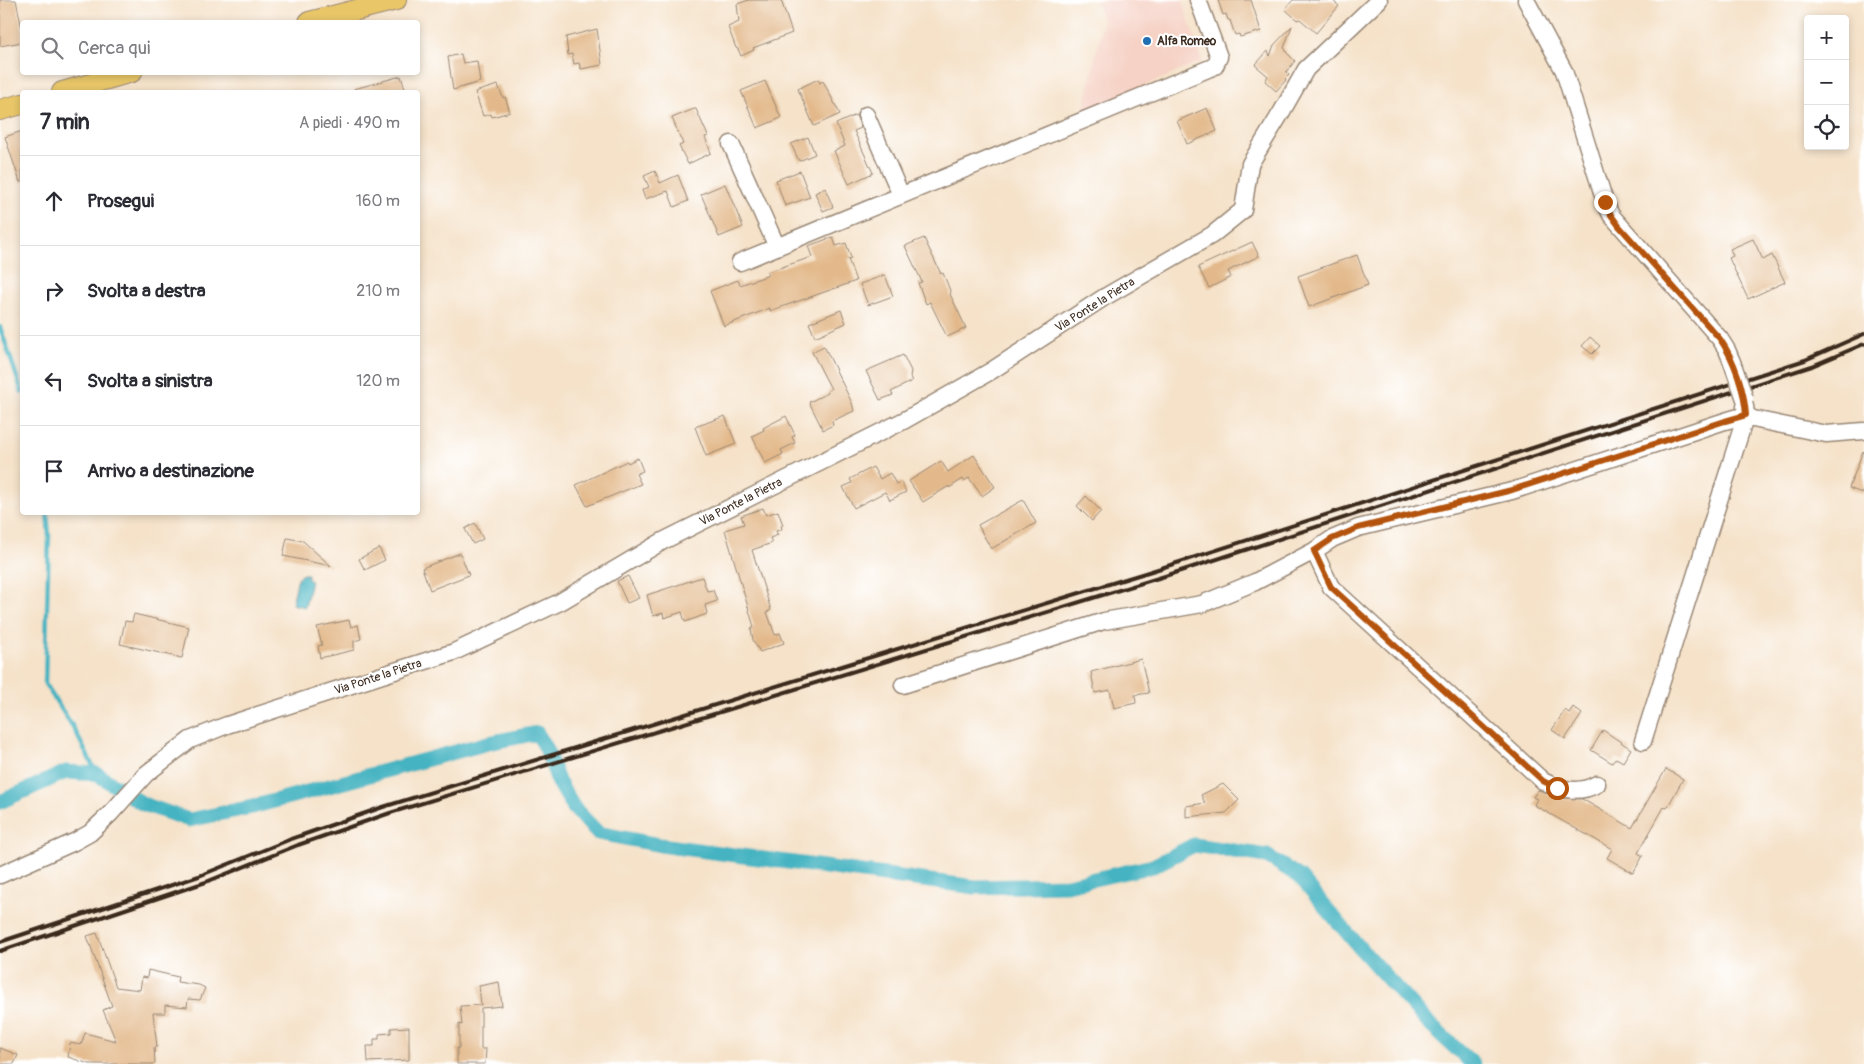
<!DOCTYPE html>
<html lang="it">
<head>
<meta charset="utf-8">
<style>
  body { margin:0; font-family:Pangolin,sans-serif; background:#f2f2f3; color:#2b2b33 }
  .controls { position:absolute; right:15px; top:15px; display:grid; overflow:hidden; border-radius:5px; box-shadow:0 2px 8px #0003 }
  .controls button { width:45px; height:45px; display:grid; place-items:center; padding:0; border:0; border-bottom:1px solid #e1e1e2; background:#fff; color:#2b2b33; font:25px sans-serif }
  .stop { position:absolute; width:15px; height:15px; margin:-11px; border:4px solid #b45309; border-radius:50%; background:#fff }
  .stop.end { background:#b45309; border-color:#fff; box-shadow:0 1px 5px #0008 }
  .list { margin:0; padding:0; list-style:none }
  h2 { display:flex; justify-content:space-between; align-items:center; height:65px; margin:0; padding:0 20px; font-size:21px }
  h2 small { font-size:16px; font-weight:400; color:#7c7c81 }
  .list li { display:grid; grid-template-columns:32px 1fr auto; gap:15px; align-items:center; box-sizing:border-box; height:90px; padding:0 20px; border-top:1px solid #e1e1e2 }
  .list b { display:block; font-size:19px; white-space:nowrap }
  .list em { font-size:16px; font-style:normal; color:#7c7c81 }
  .icon { flex:none; width:28px; height:28px; fill:none; stroke:currentColor; stroke-width:2; stroke-linecap:round; stroke-linejoin:round }
  .map { position:relative; flex:none; width:1864px; height:1064px; overflow:hidden }
  .search { position:absolute; background:#fff; box-shadow:0 2px 8px #0003; left:20px; top:20px; width:400px; height:55px; display:flex; align-items:center; gap:12px; box-sizing:border-box; padding:0 18px; border-radius:5px; color:#7c7c81; font-size:19px }
  .panel { position:absolute; background:#fff; box-shadow:0 2px 8px #0003; left:20px; top:90px; width:400px; height:425px; border-radius:5px }
  .map>svg:first-child { display:block }
  .built { fill:#f6d1c5 }
  .water { fill:#45b3c1; stroke:#406e70 }
  .lines { fill:none; stroke-linecap:round; stroke-linejoin:round }
  .stream { stroke:#45b3c1; stroke-width:4.5 }
  .canal { stroke:#45b3c1; stroke-width:15 }
  .building { fill:#e3b98b }
  .minor-casing { stroke:#988674; stroke-width:19 }
  .major-casing { stroke:#988674; stroke-width:22 }
  .minor { stroke:#fff; stroke-width:16 }
  .major { stroke:#e9c769; stroke-width:20 }
  .rail { stroke:#3b2a1e; stroke-width:4 }
  .minor-bridge-casing { stroke:#988674; stroke-width:19; stroke-linecap:butt }
  .minor-bridge { stroke:#fff; stroke-width:16 }
  .route { stroke:#b45309; stroke-width:6 }
  .poi-dot { fill:#1f6fb2; stroke:#fff; stroke-width:2 }
  .labels { text-anchor:middle; dominant-baseline:central; stroke-width:4; stroke-linejoin:round; paint-order:stroke }
  .poi-label { font-size:12px; font-weight:bold; fill:#3b2a1e; stroke:#fff; text-anchor:start }
  .street-label { font-size:12px; fill:#3b2a1e; stroke:#fff }
</style>
</head>
<body>
<div class="map">
<svg width="1864" height="1064" viewBox="0 0 1864 1064">
  <rect width="100%" height="100%" fill="#fff"/>
  <filter id="ink" filterUnits="userSpaceOnUse"><feTurbulence type="fractalNoise" baseFrequency=".02" numOctaves="2"/><feDisplacementMap in="SourceGraphic" scale="10" xChannelSelector="R" yChannelSelector="G"/><feConvolveMatrix kernelMatrix="1 2 1 2 8 2 1 2 1" color-interpolation-filters="sRGB"/></filter>
  <filter id="wash" filterUnits="userSpaceOnUse"><feTurbulence type="fractalNoise" baseFrequency=".0096" numOctaves="4" result="noise"/><feDisplacementMap in="SourceGraphic" scale="20" xChannelSelector="R" yChannelSelector="G"/><feGaussianBlur stdDeviation="1.12" result="paint"/><feColorMatrix in="noise" values="0 0 0 0 0 0 0 0 0 0 0 0 0 0 0 0 0 1.4 0 .05"/><feComposite in="paint" operator="in"/></filter>
  <g filter="url(#wash)">
    <rect width="100%" height="100%" fill="#f5e2c9"/>
    <!-- built -->
    <path class="built" d="M1095,0h87l20,61 -119,52 20,-92z"/>
    <!-- water -->
    <path class="water" d="M303,574h5v6l3,1 -6,26 -13,-3 6,-27z"/>
    <g class="lines">
      <!-- stream -->
      <path class="stream" d="M0,327l22,65
        M47,512l2,23 -4,149 28,43 24,47"/>
      <!-- canal -->
      <path class="canal" d="M0,802l66,-30 31,2 46,30 46,16 63,-13 236,-64 49,-10 9,15 12,33 16,27 24,25 62,12 315,42 92,-2 86,-19 41,-21 73,11 33,21 60,71 69,76 44,40"/>
    </g>
    <g id="blocks">
      <!-- building -->
      <path class="building" d="M0,0h16l6,29v13l-22,4z
        M749,0h32l11,33 -39,15 1,2 -13,6 -3,-7 -2,-1 -8,-21 11,-5 -2,-18z
        M1218,0h33l10,31 -21,6 -1,-3 -4,1 -5,-15h-2l-2,-6 -3,1z
        M1293,0h39l7,6 -23,27 -16,-14 -3,1 -12,-11z
        M1292,26l-8,22 2,2v2l9,9 -9,11 3,3 -4,4 1,1 -10,11 -11,-10 3,-5 -13,-11 13,-14 2,5 4,-11z
        M597,29l5,36 -21,4 -2,-6 -5,1 -2,-10 -4,1 -2,-18z
        M461,54l2,9 14,-2 3,21 -27,8 -5,-33z
        M401,76l5,16h-51l-1,-3z
        M818,79l2,4 3,-2 17,33 -26,12 -16,-37z
        M765,81l16,37 -24,10 -16,-37z
        M498,85l5,13 2,-1 5,15 -18,5 -1,-3 -8,2 -8,-24z
        M1207,108l10,23 -30,13 -10,-23z
        M694,109h2l12,27 -3,1 6,16 -23,11 -9,-18 4,-2 -11,-26z
        M856,115l5,13 -7,3 19,42 -24,11 -15,-33 11,-5 -9,-22z
        M22,131v51h-2l-15,-45z
        M808,137l7,17 -16,7 -8,-17z
        M655,171l5,12 18,-8 10,26 -14,6 -6,-16 -23,8 -3,-9 7,-3 -5,-11z
        M800,171l10,26 -25,9 -9,-26z
        M725,184l18,43 -24,10 -18,-43z
        M825,188l8,19 -10,4 -8,-18z
        M833,237l3,9 10,-3 5,15 -3,1 8,22 -86,30v-3l-46,18 -14,-35 28,-11 2,5 29,-10 -2,-3 45,-15 -4,-11z
        M924,238l17,36 2,-1 8,20 -1,1 16,34 -19,9 -17,-35 -4,2 -8,-21 4,-1 -17,-36z
        M1753,239l10,21 9,-5 13,27 -37,17 -19,-41 4,-2 -3,-7z
        M1252,242l7,14 -31,15 3,6 -22,11 -11,-21z
        M1357,255l11,30 -59,22 -11,-31z
        M885,275l8,21 -25,9 -8,-21z
        M841,310l5,13 -31,14 -6,-14z
        M1590,337l10,9 -8,8 -10,-8z
        M824,346l28,57 2,8 -22,10 1,4 -10,5 -14,-28 19,-9 -1,-2 4,-2 -19,-37z
        M903,355l8,16 -1,6 2,4 -21,11 2,3 -13,5 -14,-29z
        M725,416l11,28 -30,12 -11,-29z
        M786,416l9,19 -3,2 3,6 -14,7 2,4 -18,9 -13,-27 12,-6 -1,-2z
        M1863,451l1,1v42l-15,-6z
        M974,455l21,32 -13,9 -13,-18 -5,3 -1,-2 -14,9v-2l-26,16 -14,-21 32,-20 7,11z
        M638,458l5,13 -7,3 5,10 -54,22 -11,-21 51,-24 1,2z
        M873,467l7,12 10,-6 6,11 5,-2 5,10 -16,8 -5,-8 -31,16 -11,-21 9,-4 -2,-4z
        M1086,496l15,15 -9,10 -15,-15z
        M1023,500l13,23 -45,26 -13,-24z
        M763,508l3,7 12,-4 5,14 -2,1 1,3 -6,2 2,4 -8,3 2,5 -20,7 19,60 -4,2 8,23 5,-2 4,10 -24,9 -7,-12 -2,-11 3,-2 -29,-97 19,-6 -3,-8z
        M475,523l8,16 -10,5 -8,-15z
        M287,538l16,3 28,25 -48,-10z
        M379,548l6,12 -20,10 -6,-11z
        M460,553l9,22 -39,15 -8,-22z
        M628,576l11,22 -12,5 -10,-22z
        M702,577l5,14 6,-1 4,11 -12,4 2,9 -22,8 -3,-10 -18,6 -1,-5 -10,3 -6,-21z
        M134,614l55,13 -7,31 -62,-14 5,-23 7,1z
        M349,620l2,7 7,-2 3,14 -7,2v9l-34,8 -2,-12 4,-1 -5,-18z
        M1141,659l8,34 -14,2 1,8 -22,5 -4,-18 -15,3 -4,-21z
        M1573,707l9,7 -17,25 -13,-9 13,-20 4,3z
        M1603,730l28,19 -8,13 -7,-4 -4,5 -21,-13z
        M1666,769l17,10 -16,29 -3,-1 -26,46 5,3 -10,17 -26,-15 5,-9 -78,-44 3,-6 -4,-2 5,-7 24,8 20,1 50,29z
        M1223,784l16,16 -13,13 -40,4v-11l19,-3 -4,-8z
        M97,933l19,54 24,3 2,-13 5,1 1,-8 30,7 -1,5 22,3 6,3 -5,12 -12,-1 -1,8 -22,-2v8h-12l4,34h-3l1,17h-66l-21,-7 2,-14 11,2 4,-12 31,8 -13,-31 9,-4 -25,-70z
        M499,982l3,24 -21,2v41h5l-1,15h-28v-16h2v-24l3,1 -2,-19 21,-1 -2,-19z
        M409,1027v33l-41,2 -1,-16h7v-7h5v-5l12,-1v-5z
        M0,1048l18,7 -4,9h-14z"/>
    </g>
  </g>
  <g filter="url(#ink)">
    <use href="#blocks" fill-opacity="0" stroke="#988674" stroke-width="1"/>
    <g class="lines">
      <defs>
        <path id="minor" d="M1526,0l38,71 41,131 6,13 109,124 7,11 5,12
          M866,115l35,80
          M731,144l46,103
          M740,262l475,-196 4,-9 -21,-57
          M1745,406l1,9 7,4 73,15 38,-3
          M1314,551l17,36 212,194c17,9 37,13 54,3
          M903,685l201,-64 98,-17 53,-22 59,-31 18,-12 26,-11 154,-37 213,-70 21,-6
          M1643,741l103,-326
          M0,875l74,-33 16,-9 21,-20 35,-39 44,-34 37,-15 227,-73 106,-50 103,-61 242,-121 86,-49 112,-73 109,-63 31,-25 7,-46 31,-51 25,-44 73,-69"/>
        <path id="major" d="M309,22l87,-22
          M62,92l70,-20
          M0,110l22,-6"/>
      </defs>
      <!-- minor casing -->
      <use href="#minor" class="minor-casing"/>
      <!-- major casing -->
      <use href="#major" class="major-casing"/>
      <!-- minor -->
      <use href="#minor" class="minor"/>
      <!-- major -->
      <use href="#major" class="major"/>
      <!-- rail -->
      <path class="rail" d="M0,942l199,-66 92,-37 92,-32 775,-238 647,-209 59,-26
        M0,951l206,-69 92,-37 92,-32 775,-237 647,-210 52,-22"/>
      <defs>
        <path id="minor-bridge" d="M1732,362l13,37"/>
      </defs>
      <!-- minor-bridge casing -->
      <use href="#minor-bridge" class="minor-bridge-casing"/>
      <!-- minor-bridge -->
      <use href="#minor-bridge" class="minor-bridge"/>
    </g>
  </g>
  <g class="lines" filter="url(#ink)">
    <!-- route -->
    <path class="route" d="M1557,788l-14,-7 -212,-194 -17,-36 18,-12 26,-11 154,-38 213,-69 21,-6c-2,-26 -11,-54 -26,-76l-101,-113 -8,-11 -6,-13"/>
  </g>
  <!-- markers -->
  <circle class="poi-dot" cx="1147" cy="41" r="5"/>
  <g class="labels">
    <!-- poi labels -->
    <g class="poi-label">
      <text x="1157" y="41">Alfa Romeo</text>
    </g>
    <!-- street labels -->
    <g class="street-label">
      <text transform="translate(1095 305) rotate(-32)">Via Ponte la Pietra</text>
      <text transform="translate(741 502) rotate(-27)">Via Ponte la Pietra</text>
      <text transform="translate(378 677) rotate(-18)">Via Ponte la Pietra</text>
    </g>
  </g>
</svg>
<div class="controls">
<button>+</button>
<button>−</button>
<button><svg class="icon" aria-label="locate" viewBox="0 0 24 24"><circle cx="12" cy="12" r="6"/><path d="M12 2v4M12 18v4M2 12h4M18 12h4"/></svg></button>
</div>
<div class="stop" style="left:1557px;top:788px"></div>
<div class="stop end" style="left:1605px;top:202px"></div>
<div class="search"><svg class="icon" aria-label="search" viewBox="0 0 24 24"><circle cx="10" cy="10" r="6"/><path d="M15 15l6 6"/></svg>Cerca qui</div>
<section class="panel">
<h2>7 min<small>A piedi · 490 m</small></h2>
<ul class="list">
<li><svg class="icon" aria-label="ahead" viewBox="0 0 24 24"><path d="M12 20V5M6 11l6-6 6 6"/></svg><div><b>Prosegui</b></div><em>160 m</em></li>
<li><svg class="icon" aria-label="right" viewBox="0 0 24 24"><path d="M7 20v-9h11M14 6l5 5-5 5"/></svg><div><b>Svolta a destra</b></div><em>210 m</em></li>
<li><svg class="icon" aria-label="left" viewBox="0 0 24 24"><path d="M17 20v-9H6M10 6l-5 5 5 5"/></svg><div><b>Svolta a sinistra</b></div><em>120 m</em></li>
<li><svg class="icon" aria-label="arrive" viewBox="0 0 24 24"><path d="M6 21V4h12l-3 4 3 4H6"/></svg><div><b>Arrivo a destinazione</b></div></li>
</ul>
</section>
</div>
</body>
</html>
